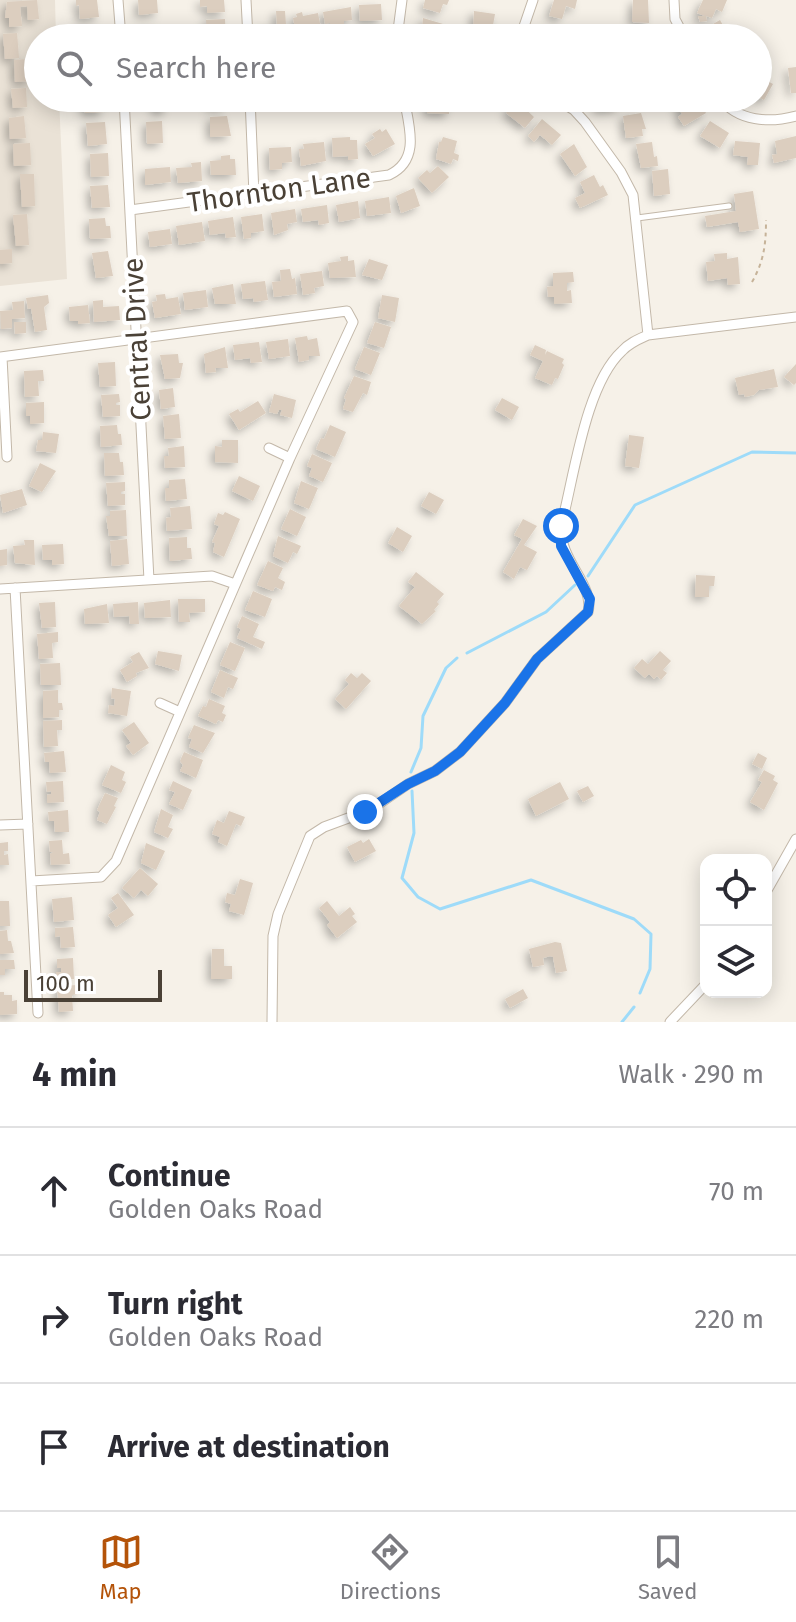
<!DOCTYPE html>
<html lang="en">
<head>
<meta charset="utf-8">
<style>
  body { margin:0; font-family:"Fira Sans",sans-serif; background:#f2f2f3; color:#2b2b33 }
  .controls { position:absolute; right:24px; bottom:24px; display:grid; overflow:hidden; border-radius:16px; box-shadow:0 4px 20px #0003 }
  .controls button { width:72px; height:72px; display:grid; place-items:center; padding:0; border:0; border-bottom:2px solid #e1e1e2; background:#fff; color:#2b2b33; font:40px sans-serif }
  .scale { position:absolute; left:24px; bottom:20px; width:138px; box-sizing:border-box; padding-left:8px; border:4px solid #4a4136; border-top:0; font-size:22px; line-height:28px; white-space:nowrap; color:#4a4136; -webkit-text-stroke:6px #fff; paint-order:stroke }
  .stop { position:absolute; width:24px; height:24px; margin:-18px; border:6px solid #1a73e8; border-radius:50%; background:#fff }
  .stop.end { background:#1a73e8; border-color:#fff; box-shadow:0 2px 8px #0008 }
  .list { margin:0; padding:0; list-style:none }
  h2 { display:flex; justify-content:space-between; align-items:center; height:104px; margin:0; padding:0 32px; font-size:34px }
  h2 small { font-size:26px; font-weight:400; color:#7c7c81 }
  .list li { display:grid; grid-template-columns:52px 1fr auto; gap:24px; align-items:center; box-sizing:border-box; height:128px; padding:0 32px; border-top:2px solid #e1e1e2 }
  .list b { display:block; font-size:30px; white-space:nowrap }
  .list p { margin:0; font-size:26px; white-space:nowrap; color:#7c7c81 }
  .list em { font-size:26px; font-style:normal; color:#7c7c81 }
  .icon { flex:none; width:44px; height:44px; fill:none; stroke:currentColor; stroke-width:2; stroke-linecap:round; stroke-linejoin:round }
  .map { position:relative; flex:none; width:796px; height:1022px; overflow:hidden }
  .search { position:absolute; background:#fff; box-shadow:0 4px 20px #0003; left:24px; right:24px; top:24px; height:88px; display:flex; align-items:center; gap:20px; box-sizing:border-box; padding:0 28px; border-radius:44px; color:#7c7c81; font-size:30px }
  .sheet { height:488px; background:#fff }
  nav { display:flex; justify-content:space-around; align-items:center; box-sizing:border-box; height:112px; border-top:2px solid #e1e1e2; background:#fff; font-size:22px; color:#7c7c81 }
  nav a { display:grid; justify-items:center; gap:4px }
  nav .on { color:#b45309 }
  .map>svg:first-child { display:block }
  .residential { fill:#eae2d6 }
  .lines { fill:none; stroke-linecap:round; stroke-linejoin:round }
  .stream { stroke:#9edbf9; stroke-width:3 }
  .building { fill:#dccebf; filter:url(#shadow) }
  .service-casing { stroke:#c3b8a9; stroke-width:7 }
  .minor-casing { stroke:#c3b8a9; stroke-width:11 }
  .path { stroke:#c6b399; stroke-width:2; stroke-dasharray:4 4; stroke-linecap:butt }
  .service { stroke:#fff; stroke-width:5 }
  .minor { stroke:#fff; stroke-width:9 }
  .route { stroke:#1a73e8; stroke-width:10 }
  .labels { text-anchor:middle; dominant-baseline:central; stroke-width:8; stroke-linejoin:round; paint-order:stroke }
  .street-label { font-size:28px; fill:#4a4136; stroke:#fff }
</style>
</head>
<body>
<div class="map">
<svg width="796" height="1022" viewBox="0 0 796 1022">
  <defs>
    <filter id="shadow"><feDropShadow dx="-4" dy="4" stdDeviation="4" flood-color="#0004"/></filter>
  </defs>
  <rect width="100%" height="100%" fill="#f6f1e8"/>
  <!-- residential -->
  <path class="residential" d="M0,0h55l1,38h-18v60h21l8,181 -67,7z"/>
  <g class="lines">
    <!-- stream -->
    <path class="stream" d="M588,576l47,-71 117,-53 44,1
      M467,653l79,-41 29,-27
      M411,772l10,-24 2,-32 23,-48 11,-10
      M412,791l2,42 -12,45 16,19 22,12 91,-29 103,39 17,15 -1,35 -10,24
      M622,1022l12,-15"/>
  </g>
  <!-- building -->
  <path class="building" d="M37,0l2,19 -11,1 -1,-14 -7,1 2,19 -13,1v-9h-4l2,-16z
    M76,0h21l2,17 -19,2 -1,-14 -3,1z
    M138,0h19l1,13 -19,2z
    M200,0h24l1,12 -18,1v-7l-7,1z
    M425,0h24l-2,5 -4,-1 -3,9 -17,-5z
    M554,0h23l-2,9 -9,-3 -4,13 -13,-3z
    M633,0h15l1,23 -17,-1z
    M703,0h24l-5,12 -6,-3 -4,9 -6,-2 1,5 -7,1 -2,-6h7l-8,-3z
    M381,4l1,16 -22,1 -1,-16z
    M351,7l1,13 -8,1v5l-13,2 -1,-5 -5,1 -2,-12z
    M276,11h9l2,27h-25l-1,-11 16,-2z
    M474,11l21,3 -2,11 6,1 -1,9 -25,-3z
    M302,12l1,4 15,-3 4,21 -12,2 -1,-5 -13,2 -3,-15 4,-1 -1,-3z
    M423,18l20,6 -4,14h-18z
    M225,19l1,19h-19l-1,-18z
    M720,20l10,18h-18l-6,-10z
    M95,26l1,9 4,-1v4h-17l-1,-11z
    M141,26h17v12h-17z
    M17,33l2,25 -14,1 -2,-25z
    M29,59l1,22 -15,1 -1,-22z
    M796,67v26h-5l-3,-25z
    M758,76l15,8 -9,16 -6,-3z
    M26,88l1,19 -14,1 -2,-19z
    M84,98l19,2 1,12 -19,1z
    M154,98h12l1,13h-12z
    M210,98h16v8l-16,1z
    M428,98h22l-1,16 -22,-1z
    M597,98h22v10l-21,2z
    M687,98h10l9,15 -22,13 -6,-9 4,-3 -6,-10z
    M516,100l18,17 -9,11 -19,-15z
    M641,113l5,16h-4l1,7 -17,2 -3,-22z
    M24,116l2,22 -16,1 -1,-21z
    M227,116l4,20 -21,1v-20z
    M542,119l19,16 -9,10 -12,-10 -6,7 -6,-6z
    M162,121l1,22 -16,1 -1,-22z
    M710,121l19,12 -9,15 -20,-12z
    M105,122l2,22 -19,2 -2,-23z
    M380,129l2,3 4,-3 9,15 -22,12 -8,-12 10,-6 -3,-4z
    M796,136v22l-22,5 -2,-8 5,-1 -2,-13z
    M350,137v3h7l1,19 -10,1v-4l-15,1 -1,-19z
    M443,137l14,4 -3,12 5,2 -1,6 -5,-2 -2,5 -15,-5 3,-17h2z
    M735,141l25,2 -2,22h-11l1,-8 -15,-2z
    M324,142l2,19 -25,5 -2,-17h5l-1,-5z
    M652,142l2,15 3,-1 1,10 -17,2 -5,-24z
    M30,143l1,22 -17,1 -1,-22z
    M574,144l13,23 -12,9 -15,-22z
    M291,147l1,15 -10,1v6l-12,1 -1,-22z
    M108,153l1,23 -18,1 -1,-23z
    M230,155v4h5l1,16h-25l-1,-14 11,-1v-4z
    M201,162l1,19 -24,2 -2,-15 16,-1 -1,-4z
    M438,166l11,11 -17,16 -14,-15 9,-8 3,3z
    M170,167l1,15 -26,3v-16z
    M668,169l2,25 -16,2 -2,-25z
    M20,174h14l1,32 -13,1z
    M594,175l6,12 3,-2 5,10 -28,13 -5,-10 10,-5 -5,-11z
    M108,185l2,22 -18,1 -2,-22z
    M414,188l6,18 -19,7 -5,-17z
    M753,191l6,38 -19,3 -2,-10 -31,5 -2,-11 31,-5 -2,-17z
    M389,197l2,16 -24,3 -2,-15z
    M358,201l2,17 -21,4 -3,-17z
    M327,205l2,18 -10,2 -1,-5 -15,2 -2,-13z
    M295,209l2,13 -10,2 1,6 -14,5 -3,-22z
    M27,214l2,31 -13,1 -3,-31z
    M262,214l2,17 -13,2v5l-7,1 -3,-22z
    M233,217l3,20 -10,1 -1,-5 -15,2 -2,-14z
    M105,218l1,8h4l1,12 -21,1 -1,-20z
    M202,222l3,19 -26,4 -3,-19z
    M170,229l2,15 -22,3 -2,-15z
    M12,249v14l-12,1v-14z
    M108,251l5,25 -17,2 -4,-25z
    M727,253v6l11,-2 2,27 -12,1 -1,-7 -19,3 -2,-19 9,-1 -1,-7z
    M348,256v5l6,-1 2,17 -26,1 -2,-15 13,-2 -1,-4z
    M369,259l19,6 -6,15 -20,-5z
    M290,269l2,10 3,-1 2,16 -23,3 -2,-15 9,-1 -1,-11z
    M322,271l2,15 -10,2 1,5 -12,2 -3,-21z
    M573,272l1,10 -7,1v8l4,-1 1,13 -18,1v-7h-6l-1,-10 6,-1v-13z
    M265,281l3,19 -14,2 -1,-4 -10,1 -2,-15z
    M233,284l3,20h-21l-3,-16z
    M206,290l2,17 -23,3 -2,-17z
    M165,294l1,5 12,-2 3,17 -26,4 -3,-16 5,-1 -1,-6z
    M48,295l1,8 -5,4 3,23 -12,2 -4,-24 -3,1 -2,-11z
    M382,295l17,3 -4,24 -17,-4z
    M103,300v7l16,-1 1,14 -26,2 -1,-21z
    M24,301l1,17 -13,1v9l-11,1 -1,-18 13,-1 -1,-8z
    M88,305l2,18 -12,1v-3h-8l-1,-14z
    M14,322h12v11l-11,1z
    M375,322l16,5 -7,21 -17,-5z
    M307,336l1,4 9,-2 3,18h-11v4l-10,2 -4,-24z
    M288,339l2,17 -21,3 -3,-17z
    M259,342l3,20 -11,1 -1,-5 -15,2 -2,-15z
    M535,345l11,5 -1,5 2,-4 17,8 -2,4 2,2 -6,14 -3,-1 -3,7 -17,-7 8,-17 -13,-6z
    M225,347l3,21h-13l1,4 -10,1 -2,-19z
    M364,347l16,6 -9,22 -16,-6z
    M178,354l1,9h4l-3,15 -15,1 -5,-24z
    M115,362l1,24 -16,1 -2,-24z
    M796,364v19l-2,2 -10,-8z
    M774,369l4,18 -19,3 -5,5 -9,2 -1,-3 -5,1 -4,-17z
    M43,370l1,11h-6l1,15 -14,1 -1,-26z
    M354,376l17,6 -4,13 -4,-2 -10,19 -10,-3 3,-10 -2,-1z
    M173,388l2,19 -14,2 -2,-19z
    M119,394l1,8 -4,1v2h4v11l-17,1 -2,-22z
    M274,394l22,6 -4,18 -12,-3 2,-5h-3l-2,4 -8,-2z
    M502,398l17,9 -7,13 -17,-10z
    M258,401l8,12 -27,17 -10,-16 9,-5 2,3z
    M44,402v21l-14,1v-8h-4v-13z
    M179,414l2,24 -16,1 -2,-23z
    M117,425l1,9h3l1,11 -21,2 -1,-21z
    M330,425l16,7 -11,25 -19,-8 5,-11 3,1z
    M43,432l16,2 -3,19 -20,-2 2,-11h4z
    M629,435l15,2 -5,31 -14,-2z
    M222,440h16v23l-23,-1v-16l7,1z
    M184,446l1,21 -20,1 -1,-12h5l-1,-8z
    M104,453h15l1,9h3l1,13 -19,1z
    M312,454l20,9 -9,19 -14,-6 3,-8 -5,-2z
    M40,463l16,8 -14,21 -13,-6z
    M239,476l21,10 -7,15 -21,-10z
    M185,479l2,20 -21,2 -1,-13h4v-8z
    M301,481l17,7 -9,21 -15,-6z
    M125,482v9l-4,1v2h4v11l-17,1 -2,-23z
    M22,489l5,16 -24,8 -3,-18z
    M429,492l15,8 -8,14 -15,-8z
    M190,506l2,23 -25,2 -1,-13 5,-1 -1,-9z
    M290,509l16,8 -9,19 -16,-7z
    M126,510l1,26h-18l-3,-20h4v-5z
    M225,512l15,7 -16,38 -11,-5 2,-9 -3,-1 7,-16 -5,-2 4,-11 5,2z
    M523,519l14,7 -13,19 13,7 -10,18 -7,-3 -6,12 -11,-7 19,-33 -8,-4z
    M397,527l15,9 -9,16 -15,-9z
    M278,536l23,10 -4,8 -4,-2 -5,11 -15,-7z
    M187,537v11h4l1,11 -22,2 -1,-23z
    M127,539l2,25 -17,2 -2,-25z
    M24,540h10l1,25 -20,-2 -2,-17 12,-1z
    M63,544l1,20 -12,1v-5h-9l-1,-15z
    M7,549v16l-7,1v-16z
    M268,561l15,7 -5,10 7,4 -3,8 -7,-3 -2,4 -16,-6z
    M416,572l28,22 -7,8 2,2 -5,6 2,1 -14,13 -23,-18 16,-19 -7,-5z
    M696,575l19,1 -1,10h-5v11h-14z
    M253,591l19,8 -7,18 -20,-7z
    M178,599h27v13l-16,1 1,9h-11z
    M170,600l1,17 -26,1 -1,-15z
    M55,602l1,25 -14,1 -3,-25z
    M138,602l1,22h-9l-1,-8 -15,1 -1,-13z
    M107,604l2,19 -24,1 -1,-15z
    M242,616l17,8 -6,13 12,5 -3,7 -25,-11 4,-9 -4,-2z
    M58,632v10l-6,1 1,15 -14,1 -2,-25z
    M230,642l15,6 -10,23 -15,-6z
    M158,651l24,4 -3,16 -24,-7z
    M660,651l11,10 -8,9 4,3 -6,7 -4,-4 -3,3 -5,-5 -4,4 -11,-10 8,-9 6,5z
    M139,652l10,16 -13,5 1,3 -10,6 -7,-12 13,-8 -3,-5z
    M60,663l1,22h-20l-1,-21z
    M220,670l18,8 -5,11 -5,-2 -4,11 -13,-6z
    M351,673l6,5 5,-5 9,8 -25,28 -11,-10 14,-15 -4,-4z
    M112,688l19,3 -4,25 -19,-3 1,-8 5,1 1,-7 -4,-1z
    M58,690v13h4l1,7h-4v7l-16,1v-27z
    M209,699l16,7 -3,7 4,2 -3,7 -5,-2 -2,4 -18,-8 5,-10 3,1z
    M62,720v10h-5l1,16 -14,1 -1,-26z
    M134,722l15,21 -16,12 -7,-9 5,-3 -9,-13z
    M194,725l21,8 -12,20 -14,-6 3,-8 -4,-1z
    M64,751l2,21 -16,1 -1,-11h-4l-1,-9z
    M184,752l19,8 -7,18 -16,-7 3,-6 -3,-4z
    M758,753l9,5 -5,11 -10,-5z
    M111,765l14,7 -3,8 4,2 -5,11 -19,-8z
    M764,770l11,6 -2,4 5,3 -14,27 -14,-8 12,-20 -4,-2z
    M63,781l1,21 -17,1v-8l4,-1v-3l-4,1 -1,-10z
    M173,781l19,9 -9,20 -14,-6 6,-12 -6,-2z
    M560,782l9,17 -33,17 -8,-17z
    M588,786l6,10 -11,6 -6,-11z
    M105,793l13,5 -4,8 2,1 -9,17 -10,-4 3,-8 -3,-2z
    M161,809l12,6 -5,12 5,2 -5,9 -14,-6z
    M68,810l1,22h-14l-1,-11h-5l-1,-9z
    M229,811l16,6 -4,9 -5,-2 -9,22 -9,-4 2,-5 -8,-3 5,-14 7,3z
    M369,839l7,12 -21,11 -8,-15 14,-7 2,3z
    M62,840l1,14 6,-1 1,11 -19,1 -1,-11 3,-2h-3l-1,-11z
    M8,842v9h-4v4l4,-1 1,11h-9v-22z
    M146,843l19,8 -9,19 -15,-7z
    M140,868l18,16 -10,12 -7,-6 -7,8 -12,-10z
    M240,879l13,4 -9,32 -15,-4 2,-7 -6,-2 2,-9 8,2z
    M118,893l16,22 -18,12 -8,-12 10,-7 -7,-10z
    M72,897l2,23 -20,2 -2,-23z
    M0,901h9l1,25h-10z
    M327,901l12,15 11,-9 5,7 -3,2 5,6 -20,16 -10,-13 3,-3 -11,-14z
    M73,927l2,20 -14,1 -1,-12 -5,1v-9z
    M7,930l1,11h3l3,12 -14,1v-23z
    M555,942l6,1 6,28 -11,2 -3,-16 -3,-1 -7,2 1,7 -11,2 -4,-18z
    M212,949h12v17h8v13h-21z
    M73,958l1,21 -17,1 -1,-8h5v-4h-4v-9z
    M0,960h14l1,9h-10v6h-5z
    M78,985v9l-6,1 1,16 -14,1 -2,-26z
    M523,989l5,9 -18,10 -5,-9z
    M0,992h4v3h8v6l5,-1v14l-17,1z"/>
  <g class="lines">
    <defs>
      <path id="service" d="M637,218l92,-12"/>
      <path id="minor" d="M118,0l3,38
        M246,0l2,38
        M674,0l1,19 10,19
        M397,38l5,-38
        M520,38l13,-38
        M124,98l25,482
        M250,98l4,97
        M554,98l20,12 11,12 36,50 12,23 15,140
        M720,98c18,24 50,25 76,18
        M130,210l259,-35c32,-15 20,-49 15,-77
        M0,357l347,-46 6,11 -63,136 -174,403 -15,16 -70,4
        M2,357l5,100
        M269,448l21,10
        M15,588l23,425
        M0,589l212,-13 23,8
        M160,703l20,9
        M0,825l28,-1
        M766,892l30,-53
        M272,1022l1,-86 5,-22 32,-78 14,-9 46,-17 38,-26 27,-13 25,-19 45,-49 32,-44 51,-47c7,-27 -29,-51 -27,-86 13,-48 24,-141 61,-175 7,-8 17,-12 26,-16l148,-18
        M670,1022l36,-38"/>
    </defs>
    <!-- service casing -->
    <use href="#service" class="service-casing"/>
    <!-- minor casing -->
    <use href="#minor" class="minor-casing"/>
    <!-- path -->
    <path class="path" d="M752,282c12,-21 14,-38 14,-62"/>
    <!-- service -->
    <use href="#service" class="service"/>
    <!-- minor -->
    <use href="#minor" class="minor"/>
  </g>
  <g class="lines">
    <!-- route -->
    <path class="route" d="M365,812l43,-28 27,-13 25,-19 45,-49 32,-44 51,-47 2,-13 -29,-53v-20"/>
  </g>
  <g class="labels">
    <!-- street labels -->
    <g class="street-label">
      <text transform="translate(279 190) rotate(-8)">Thornton Lane</text>
      <text transform="translate(137 339) rotate(-93)">Central Drive</text>
    </g>
  </g>
</svg>
<div class="controls">
<button><svg class="icon" aria-label="locate" viewBox="0 0 24 24"><circle cx="12" cy="12" r="6"/><path d="M12 2v4M12 18v4M2 12h4M18 12h4"/></svg></button>
<button><svg class="icon" aria-label="layers" viewBox="0 0 24 24"><path d="M12 4l9 5-9 5-9-5zM3 14l9 5 9-5"/></svg></button>
</div>
<div class="scale">100 m</div>
<div class="stop" style="left:561px;top:526px"></div>
<div class="stop end" style="left:365px;top:812px"></div>
<div class="search"><svg class="icon" aria-label="search" viewBox="0 0 24 24"><circle cx="10" cy="10" r="6"/><path d="M15 15l6 6"/></svg>Search here</div>
</div>
<section class="sheet">
<h2>4 min<small>Walk · 290 m</small></h2>
<ul class="list">
<li><svg class="icon" aria-label="ahead" viewBox="0 0 24 24"><path d="M12 20V5M6 11l6-6 6 6"/></svg><div><b>Continue</b><p>Golden Oaks Road</p></div><em>70 m</em></li>
<li><svg class="icon" aria-label="right" viewBox="0 0 24 24"><path d="M7 20v-9h11M14 6l5 5-5 5"/></svg><div><b>Turn right</b><p>Golden Oaks Road</p></div><em>220 m</em></li>
<li><svg class="icon" aria-label="arrive" viewBox="0 0 24 24"><path d="M6 21V4h12l-3 4 3 4H6"/></svg><div><b>Arrive at destination</b></div></li>
</ul>
</section>
<nav>
<a class="on"><svg class="icon" aria-label="map" viewBox="0 0 24 24"><path d="M3 6l6-2 6 2 6-2v14l-6 2-6-2-6 2zM9 4v14M15 6v14"/></svg>Map</a>
<a><svg class="icon" aria-label="directions" viewBox="0 0 24 24"><path d="M12 3l9 9-9 9-9-9zM9 14v-3h6M13 9l2 2-2 2"/></svg>Directions</a>
<a><svg class="icon" aria-label="saved" viewBox="0 0 24 24"><path d="M7 4h10v16l-5-4-5 4z"/></svg>Saved</a>
</nav>
</body>
</html>
